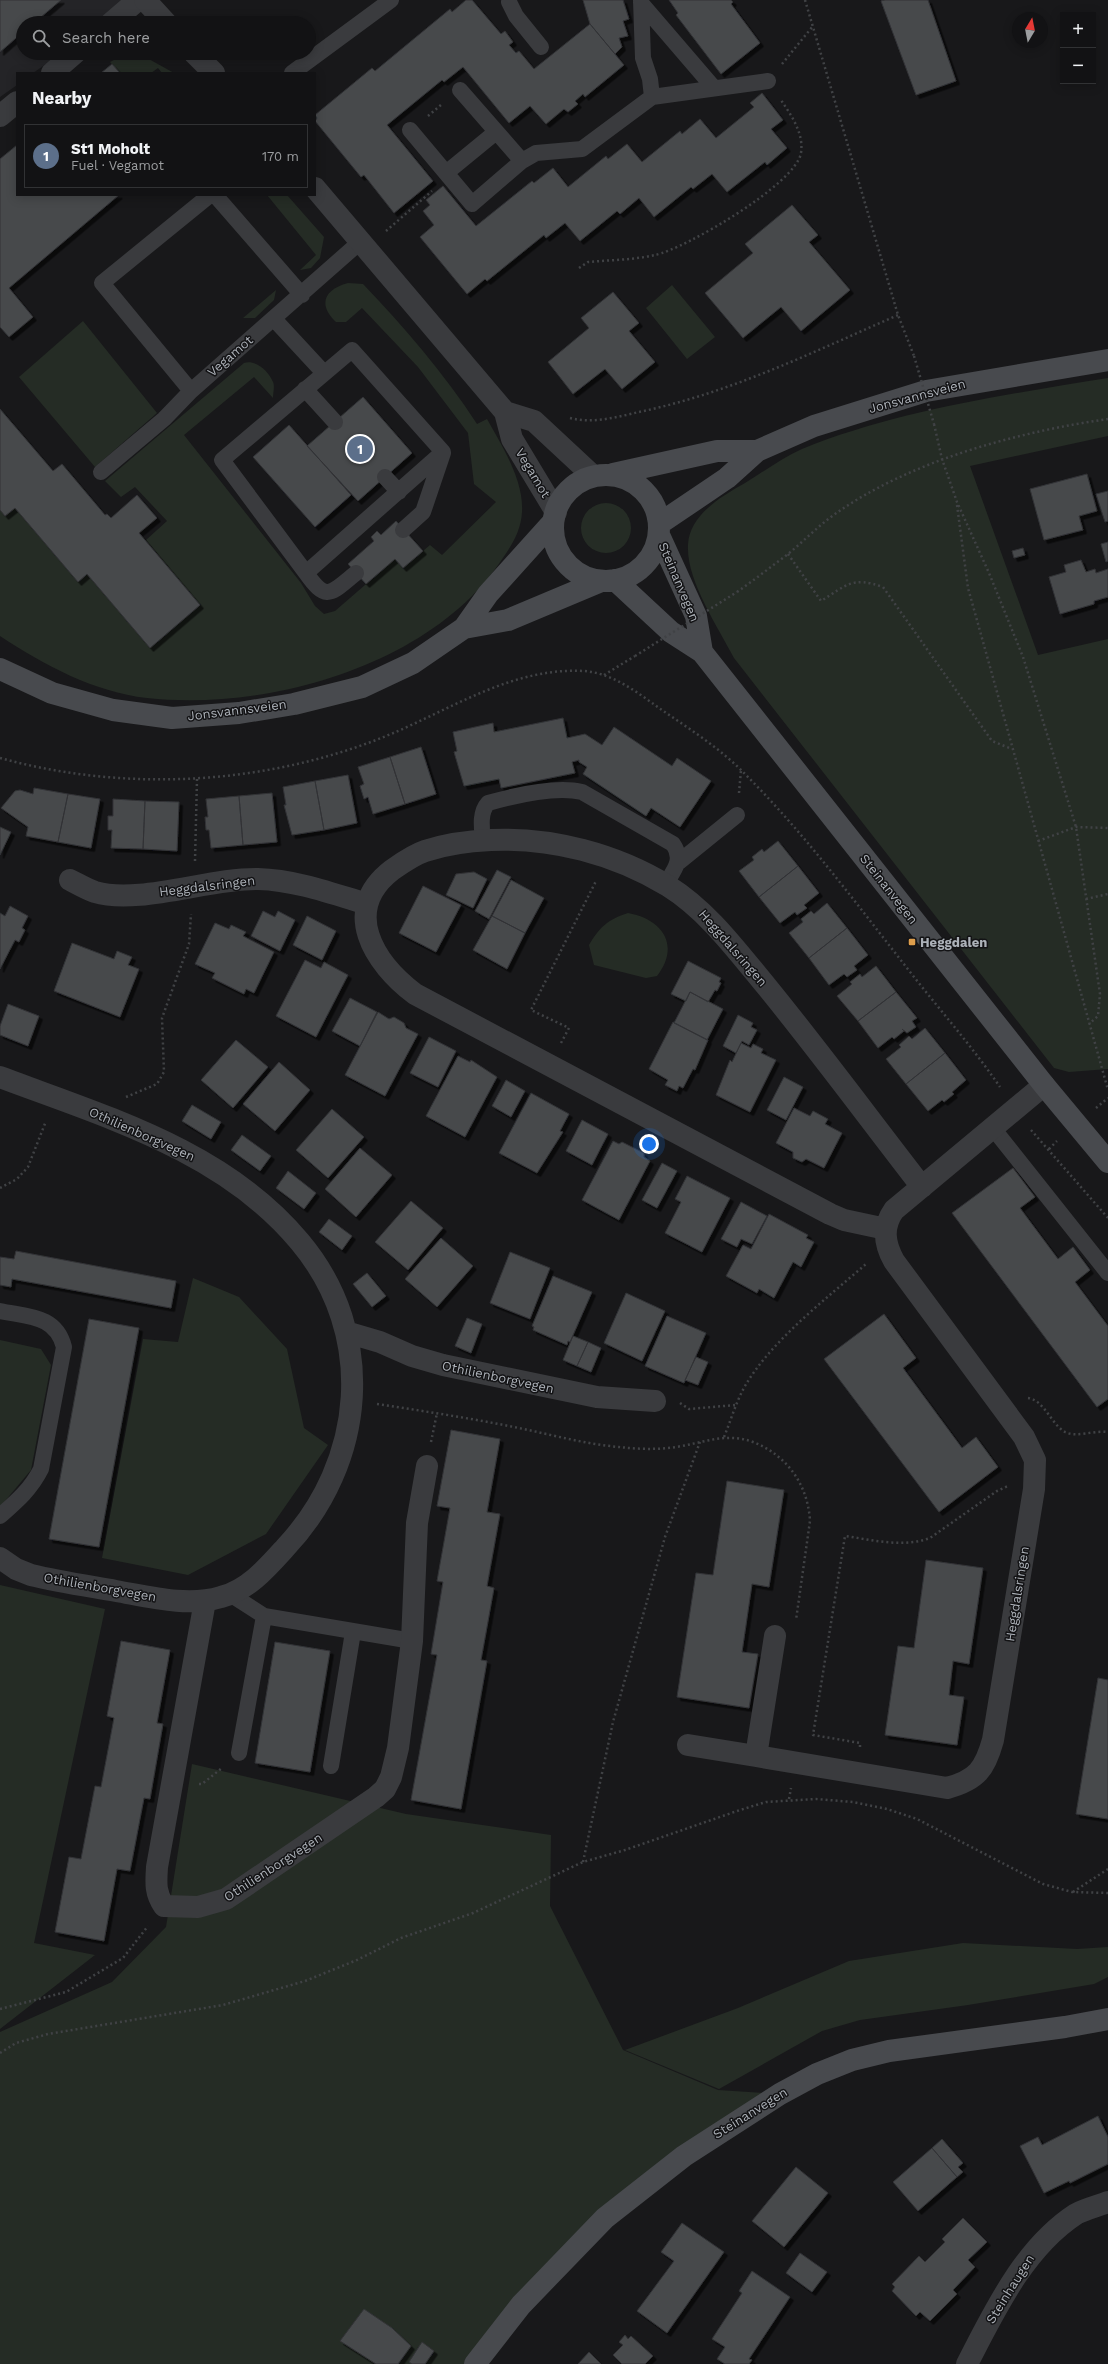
<!DOCTYPE html>
<html lang="en">
<head>
<meta charset="utf-8">
<style>
  body { margin:0; font-family:"Work Sans",sans-serif; background:#1f2022; color:#f1f3f6 }
  .controls { position:absolute; right:12px; top:12px; display:grid; overflow:hidden; border-radius:0px; box-shadow:0 2px 10px #0003 }
  .controls button { width:36px; height:36px; display:grid; place-items:center; padding:0; border:0; border-bottom:1px solid #313234; background:#121214; color:#f1f3f6; font:20px sans-serif }
  .compass { position:absolute; left:1012px; top:12px; width:36px; height:36px; border-radius:50%; background:#121214; box-shadow:0 2px 10px #0003; rotate:10deg }
  .you { position:absolute; left:649px; top:1144px; width:14px; height:14px; margin:-10px; border:3px solid #fff; border-radius:50%; background:#1a73e8; box-shadow:0 0 0 6px #1a73e833 }
  .badge { display:grid; place-items:center; width:26px; height:26px; border-radius:50%; background:#db2777; color:#fff; font-size:13px; font-weight:700 }
  .pin { position:absolute; translate:-50% -50%; border:2px solid #fff; box-shadow:0 1px 4px #0006 }
  .list { margin:0; padding:0; list-style:none }
  h2 { display:flex; justify-content:space-between; align-items:center; height:52px; margin:0; padding:0 16px; font-size:17px }
  h2 small { font-size:13px; font-weight:400; color:#9c9ea0 }
  .list li { display:grid; grid-template-columns:26px 1fr auto; gap:12px; align-items:center; box-sizing:border-box; height:64px; margin:0 8px 8px; padding:0 8px; border:1px solid #313234; border-radius:0px }
  .list b { display:block; font-size:15px; white-space:nowrap }
  .list p { margin:0; font-size:13px; white-space:nowrap; color:#9c9ea0 }
  .list em { font-size:13px; font-style:normal; color:#9c9ea0 }
  .icon { flex:none; width:22px; height:22px; fill:none; stroke:currentColor; stroke-width:2; stroke-linecap:round; stroke-linejoin:round }
  .map { position:relative; flex:none; width:1108px; height:2364px; overflow:hidden }
  .search { position:absolute; background:#121214; box-shadow:0 2px 10px #0003; left:16px; top:16px; width:300px; height:44px; display:flex; align-items:center; gap:10px; box-sizing:border-box; padding:0 14px; border-radius:22px; color:#9c9ea0; font-size:15px }
  .panel { position:absolute; background:#121214; box-shadow:0 2px 10px #0003; left:16px; top:72px; width:300px; height:124px; border-radius:0px }
  .map>svg:first-child { display:block }
  .built { fill:#242427 }
  .green { fill:#252c25 }
  .building { fill:#47494c; stroke:#323336; filter:url(#shadow) }
  .lines { fill:none; stroke-linecap:round; stroke-linejoin:round }
  .path { stroke:#404245; stroke-width:2.5; stroke-dasharray:2 3; stroke-linecap:butt }
  .service { stroke:#3a3b3e; stroke-width:16 }
  .minor { stroke:#3a3b3e; stroke-width:22 }
  .tertiary { stroke:#3a3b3e; stroke-width:22 }
  .secondary { stroke:#484a4e; stroke-width:22 }
  .path-bridge { stroke:#404245; stroke-width:2.5; stroke-dasharray:2 3; stroke-linecap:butt }
  .poi-dot { fill:#de9e4c; stroke:#131315; stroke-width:1.5 }
  .labels { text-anchor:middle; dominant-baseline:central; stroke-width:3; stroke-linejoin:round; paint-order:stroke }
  .street-label { font-size:13px; fill:#acb1b8; stroke:#131315 }
  .poi-label { font-size:13px; font-weight:bold; fill:#acb1b8; stroke:#131315; text-anchor:start }
</style>
</head>
<body>
<div class="map">
<svg width="1108" height="2364" viewBox="0 0 1108 2364">
  <defs>
    <filter id="shadow"><feDropShadow dx="3.5" dy="3.5" stdDeviation="0" flood-color="#0009"/></filter>
  </defs>
  <rect width="100%" height="100%" fill="#18181a"/>
  <!-- built -->
  <path class="built" d="M0,0h137l-32,23h-82v30h39l-29,20h-16v12l-17,12z"/>
  <!-- green -->
  <path class="green" d="M132,56l15,2 27,15h-12l-4,-5 -7,5h-31l-10,-11 8,-4z
    M267,195h20l37,42 -4,21 -9,10 -11,2 16,-15z
    M348,283l15,1c41,43 81,89 114,140l10,-5c15,27 37,61 35,93 -1,23 -16,42 -29,60 -73,96 -229,139 -346,126 -53,-6 -103,-33 -147,-62v-126l5,6 10,-8 63,74 9,-8 63,74 50,-43 -54,-65 21,-19 -32,-34 -14,10 -16,-16 139,-118c11,-4 25,8 29,19 2,4 0,11 0,16l-19,-21 -70,58 117,148 14,23 9,8 11,-3 60,-52 8,9 27,-23 12,10 54,-53 -22,-18 -6,-51 -50,-66 -56,-59 -16,14h-10c-19,-18 -11,-33 12,-39z
    M672,285l43,52 -28,22 -41,-51z
    M276,290l-2,10 -19,18h-12z
    M83,321l74,92 -62,54 -76,-90z
    M1108,378v58l-138,30 68,189 70,-16v430l-39,3 -15,-4 -320,-410c-16,-31 -48,-78 -46,-113 1,-30 34,-49 57,-62 18,-11 37,-25 57,-34 93,-38 207,-55 306,-71z
    M581 528a25 25 0 1 1 50 0a25 25 0 1 1-50 0Z
    M628,913c34,6 53,32 29,63l-11,2 -52,-13 -5,-20c10,-17 19,-26 39,-32z
    M193,1278l46,19 48,52 17,79 24,17 -62,89 -78,41 -86,-17 41,-219 35,3z
    M0,1340l41,9 10,16 -20,105 -31,37z
    M0,1585l105,24 -71,334 61,12 -95,74z
    M192,1764l214,50 145,21 -1,71 73,144 95,40 62,4 -140,95 -165,175h-475v-332l112,-50 54,-55z
    M963,1943l114,6 31,-2v30l-14,7 -126,21 -108,15 -38,11 -103,58 -94,-39 113,-42 111,-47z"/>
  <!-- building -->
  <path class="building" d="M0,0h61l-27,23h-11v9l-23,20z
    M466,0h6l29,34 4,-3 8,11 -4,3 7,8 3,-2 15,18 56,-45 34,41 -39,32 -2,-3 -8,7 3,3 -10,8 -4,-3 -18,15 -16,-18 -21,17 -46,-56 -19,15 -2,-2 -55,45 46,56 -39,32 -30,-38 -3,2 -46,-56 2,-3 -2,-3 57,-47 3,3 75,-62 2,3z
    M583,0h40l6,19 -6,2 5,15 -9,2 3,9 -7,7 -25,-30z
    M669,0h62l2,2 -2,2 29,39 -39,31 -45,-59 2,-2z
    M885,0h43l28,81 -40,14 -35,-94z
    M112,64l8,9h-19z
    M762,93l21,27 -12,9 16,19 -20,17 -2,-3 -38,30 -15,-18 -19,15 -2,-2 -37,30 -15,-19 -19,16 -3,-3 -37,30 -15,-18 -19,15 -2,-3 -57,46 -2,-2 -18,15 -47,-57 14,-12 -11,-14 7,-6 -4,-5 17,-14 33,40 56,-45 2,2 19,-15 15,19 38,-31 2,3 19,-15 15,18 38,-31 2,3 18,-15 16,19 38,-31 -4,-4z
    M17,145v50h102l-110,93 24,29 -24,20 -9,-10v-168z
    M792,205l26,30 -9,7 41,48 -49,41 -20,-24 -38,31 -38,-45 48,-40 -8,-9z
    M613,292l26,31 -10,8 26,31 -33,27 -17,-20 -32,25 -25,-32 41,-34 -8,-10z
    M363,397l49,56 -54,48 -51,-55z
    M0,409l53,62 9,-7 43,51 2,-1 4,4 26,-23 20,23 -18,15 61,72 -50,43 -63,-74 -9,8 -63,-74 -10,8 -5,-6z
    M289,425l62,70 -36,32 -62,-70z
    M1087,474l10,37 -18,5 4,14 -39,10 -14,-51z
    M1108,491v30l-3,1 -9,-28z
    M396,521l27,30 -20,17 -8,-9 -29,25 -18,-20 26,-23 -3,-4 6,-6 4,4z
    M1108,542v19l-2,1 -5,-18z
    M1023,548l2,7 -11,3 -2,-7z
    M1081,560l5,12 9,-3 1,4 12,-4v28l-14,4v3l-34,10 -11,-37 17,-5 -2,-7z
    M563,718l4,20 18,-4 17,11 12,-18 58,39 5,-8 34,23 -31,46 -29,-19 -5,8 -63,-42 4,-7 -8,-5v-2l-7,2 3,11 -74,15 -2,-9 -35,7 -10,-34 3,-1 -4,-19 40,-9 1,9z
    M421,747l15,47 -31,10 -15,-47z
    M390,757l15,47 -32,10 -5,-17 -4,2 -4,-13 4,-2 -6,-17z
    M348,775l9,48 -33,7 -9,-49z
    M315,781l9,49 -32,5 -8,-30h2l-3,-18z
    M34,788l34,6 -10,48 -32,-6 2,-9 -27,-19 14,-17 5,-1 13,4z
    M272,793l5,49 -34,3 -4,-49z
    M68,794l32,5 -9,49 -33,-6z
    M239,796l4,49 -32,3 -2,-18h-3l-1,-13h3l-2,-18z
    M113,799l32,2 -2,48 -32,-1 1,-18h-4v-14h5z
    M145,801l34,1 -2,49 -34,-2z
    M0,827l11,5 -11,23z
    M778,841l20,25 -39,31 -20,-26 15,-11 -2,-3 10,-8 2,3z
    M798,866l21,27 -15,12 3,3 -10,7 -2,-3 -15,11 -21,-26z
    M497,870l14,7 -22,42 -14,-8z
    M474,872l13,7 -14,29 -27,-13 10,-21z
    M511,880l33,18 -19,35 -33,-17z
    M423,886l38,19 -25,47 -37,-19z
    M827,903l20,25 -38,30 -20,-25 14,-11 -2,-3 10,-8 3,3z
    M10,906l18,10 -6,12 3,2 -6,12 -4,-2 -15,29v-56l5,3z
    M263,911l12,6 3,-6 17,9 -15,31 -29,-15z
    M307,916l29,15 -14,29 -29,-15z
    M492,916l33,17 -18,36 -34,-19z
    M215,923l14,6 2,-4 15,7 -3,4 31,16 -20,41 -8,-4 -2,5 -32,-16 3,-5 -20,-9z
    M847,928l21,27 -14,11 3,4 -10,7 -3,-3 -15,11 -20,-27z
    M72,943l42,16 3,-8 15,6 -4,8 11,4 -19,48 -66,-26z
    M305,960l16,8 3,-6 24,13 -32,62 -40,-21z
    M688,961l33,17 -2,4 2,1 -4,8 -2,-1 -7,12 -18,-10 -4,9 -15,-7z
    M876,966l20,26 -38,29 -21,-25 15,-12 -2,-2 10,-8 2,3z
    M690,992l33,17 -16,31 -33,-17z
    M896,992l21,26 -5,3 4,6 -9,6 -5,-4 2,2 -10,8 -2,-2 -14,11 -20,-27z
    M350,998l27,14 -17,34 -28,-15z
    M8,1004l31,12 -11,30 -28,-11v-9z
    M378,1012l11,7 5,-2 10,6 2,5 12,6 -33,62 -40,-21z
    M738,1015l15,8 -2,4 6,3 -8,15 -7,-4 -6,12 -13,-7z
    M673,1022l35,18 -13,30 -2,-1 -10,19 -4,-2 -2,5 -12,-6 3,-5 -19,-11z
    M925,1028l20,25 -39,31 -20,-25 15,-12 -2,-2 10,-9 3,3z
    M429,1037l27,14 -18,36 -28,-14z
    M236,1040l32,27 -35,41 -32,-28z
    M741,1043l10,5 2,-4 10,5 -2,4 15,7 -26,52 -34,-17 14,-35 2,2z
    M945,1053l21,27 -14,12 2,2 -10,8 -2,-2 -14,11 -22,-27z
    M458,1056l12,6 1,-2 26,17 -32,60 -39,-21z
    M279,1062l31,28 -35,41 -32,-27z
    M784,1077l19,10 -17,33 -19,-10z
    M506,1080l19,11 -14,26 -19,-11z
    M531,1093l38,21 -9,17 3,1 -26,41 -38,-20z
    M192,1105l29,17 -10,17 -29,-18z
    M794,1108l16,8 3,-5 15,8 -3,5 17,9 -18,35 -18,-9 -4,3 -9,-4v-6l-17,-9z
    M332,1109l32,28 -36,41 -32,-28z
    M582,1120l26,14 -16,31 -26,-14z
    M242,1135l29,21 -11,15 -29,-21z
    M613,1141l6,3 3,-2 22,11v4l6,4 -31,59 -37,-20z
    M360,1148l32,27 -36,42 -31,-28z
    M662,1163l15,8 -20,37 -15,-8z
    M1013,1168l22,29 -15,11 38,51 15,-12 17,23 -15,12 33,44v73l-11,8 -145,-194z
    M288,1171l28,22 -12,16 -28,-21z
    M687,1176l43,22 -28,54 -37,-19 16,-31 -6,-3z
    M411,1201l32,27 -35,42 -33,-28z
    M741,1202l26,14 -15,28 -11,-5 -4,8 -16,-8z
    M769,1214l39,21 -2,3 8,4 -13,25 -8,-5 -19,36 -15,-9 -2,4 -31,-17 17,-31 8,4z
    M329,1219l23,17 -10,14 -23,-18z
    M441,1238l32,28 -36,41 -32,-28z
    M16,1251l160,30 -5,27 -159,-29 -1,8 -11,-2v-28l14,2z
    M510,1252l40,16 -20,51 -40,-16z
    M367,1273l19,23 -14,11 -19,-23z
    M553,1276l39,16 -22,50 -2,-1 -1,4 -34,-15 1,-3 -2,-1z
    M626,1293l39,18 -23,50 -38,-18z
    M884,1314l32,44 -13,10 59,80 14,-11 22,30 -59,45 -115,-153z
    M667,1316l39,17 -22,50 -39,-17z
    M467,1318l15,6 -11,29 -16,-7z
    M89,1319l50,9 -40,219 -50,-8z
    M573,1336l15,6 -11,24 -14,-6z
    M588,1342l13,6 -10,24 -14,-6z
    M696,1357l12,5 -10,23 -13,-5z
    M451,1430l49,9 -13,73 13,2 -13,72 7,2 -13,72 6,1 -26,148 -50,-9 26,-145 -6,-1 12,-72 -6,-1 13,-73 -13,-2z
    M727,1481l57,9 -15,97 -17,-3 -10,68 16,2 -9,54 -72,-11 19,-124 17,2z
    M926,1560l57,8 -14,96 -16,-3 -4,34 15,2 -7,48 -72,-10 13,-89 16,2z
    M121,1641l49,9 -13,73 6,1 -13,75 -6,-1 -14,73 -13,-2 -13,72 -49,-9 14,-75 12,2 14,-73 6,1 13,-69 -7,-2z
    M275,1642l55,9 -20,121 -55,-9z
    M1098,1678l10,2v139l-32,-5z
    M1098,2116l10,21v27l-38,19 -1,-2 -25,12 -24,-47 18,-9 4,8z
    M942,2139l21,24 -5,4 5,5 -6,5 -25,-29z
    M932,2148l25,29 -39,34 -25,-29z
    M796,2167l32,26 -44,54 -32,-26z
    M963,2218l24,24 -19,18 7,7 -22,23 4,4 -27,27 -10,-9 -4,4 -24,-25 3,-4 -3,-3 27,-28 6,6 20,-20 -3,-3z
    M682,2223l42,29 -57,81 -30,-22 37,-50 -13,-9z
    M800,2253l27,19 -15,20 -26,-19z
    M752,2271l38,26 -41,62 3,1 -3,4h-24l-8,-5 8,-12 -13,-8 30,-46 -3,-2z
    M364,2309l28,19 19,18 -13,18h-22l-36,-23z
    M625,2335l3,4 3,-3 22,20 -8,8h-23l-9,-9 10,-10 -4,-3z
    M422,2342l12,9 -9,13h-13l-3,-2z
    M589,2352l12,12h-23z"/>
  <g class="lines">
    <!-- path -->
    <path class="path" d="M805,0l93,315 16,41
      M782,64l31,-38
      M428,116l14,-12
      M386,231l46,-40
      M579,268l9,-6c22,-2 45,-2 67,-7 30,-6 141,-71 146,-102 3,-20 -10,-38 -20,-53
      M570,418c23,6 47,-1 69,-6 91,-19 174,-60 259,-97
      M934,424l8,35 15,43 32,71 34,84 53,170 24,167 -2,22 -9,8
      M957,505l11,83 140,502
      M788,554l33,47c26,-16 31,-25 62,-14l109,154 20,8
      M737,592c17,-12 34,-25 51,-38 16,-13 30,-28 47,-40 75,-53 182,-82 273,-95
      M604,675l31,-19
      M0,758c127,35 269,27 391,-24 62,-26 123,-67 193,-63 28,2 53,21 75,37 29,20 61,40 86,66 60,60 110,128 162,194 31,40 65,78 93,119
      M739,793l2,-23
      M1038,841l38,-14 32,1
      M195,861l2,-82
      M1086,899l22,-5
      M561,1043l8,-15 -38,-18 65,-129
      M126,1097l31,-13 7,-12 -2,-54 27,-74 2,-30
      M1096,1108l12,-10
      M1031,1130l77,88
      M1049,1149l8,-8
      M0,1188l17,-9 11,-12 18,-46
      M1028,1398c16,2 23,26 37,34 12,6 29,-2 43,0
      M680,1403l9,6 47,-4
      M377,1404c46,7 92,14 137,23 35,7 70,17 105,20 18,2 38,3 57,0 27,-4 50,-15 77,-5 34,13 55,43 57,79l-14,99
      M724,1437c7,-17 12,-35 21,-51 26,-45 82,-88 121,-122
      M431,1442l6,-29
      M860,1747v-4l-47,-8 32,-199c28,4 58,12 85,2l67,-47 11,-5
      M199,1784h3l20,-16
      M789,1799l2,-11
      M583,1862l30,-140 52,-185 35,-95
      M1073,1892l35,-23
      M0,2009l66,-17 57,-34 25,-32
      M0,2053l16,-10 32,-9 175,-29 82,-24 52,-21 44,-22 72,-25 110,-51 42,-12 115,-40 26,-8 50,-3 37,3 34,7 30,10 126,65 29,8 36,1"/>
    <!-- service -->
    <path class="service" d="M509,2l7,14 25,31
      M641,3l73,85
      M292,73l99,-73
      M460,90l62,71
      M652,97l116,-16
      M410,130l62,74 50,-43 14,-8 46,-4 70,-52 -2,-18 -7,-21 -2,-58
      M446,173l50,-41
      M215,195l87,100
      M274,319l50,54
      M352,350l91,102 -137,121 -84,-113z
      M305,389l30,33
      M191,391l-89,-108 108,-88
      M101,472l63,-53 27,-28 169,-149
      M385,477l14,15
      M403,530l20,-18 20,-59
      M306,573c21,30 25,20 50,0
      M483,841c-1,-12 -4,-28 5,-38 25,-7 68,-17 94,-11l91,52c11,16 1,26 -8,41
      M679,862l58,-47
      M992,1127l116,146
      M0,1311c28,6 56,4 64,36l-23,122c-10,20 -24,32 -41,47
      M230,1594l34,22 148,25
      M239,1753l25,-137
      M331,1766l22,-134"/>
    <!-- minor -->
    <path class="minor" d="M111,23l27,-23
      M52,73l23,-20
      M0,116l17,-14
      M70,880c8,4 16,9 25,12 43,13 115,-14 163,-13 37,1 73,14 109,25
      M0,1077c106,40 225,74 300,165 77,92 66,220 -15,306 -18,20 -37,42 -64,49 -33,10 -71,0 -105,-6 -28,-5 -56,-9 -85,-16l-15,-6 -16,-11
      M886,1229l-42,-9 -14,-6 -415,-220c-41,-31 -75,-84 -23,-124 10,-7 21,-15 33,-19 21,-7 44,-10 66,-11 60,-3 125,14 177,46 40,25 69,65 99,101 53,65 103,133 155,200
      M346,1332l34,10 32,14 31,9 154,32 58,4
      M205,1601l-48,266c-1,16 -2,26 7,39l34,1 28,-8 150,-102 9,-8 6,-12 7,-29 14,-107 5,-118 10,-57
      M775,1636l-19,120 191,32c30,-8 38,-19 46,-48l41,-251 1,-29 -11,-23 -130,-176c-10,-18 -12,-34 0,-51l150,-125
      M688,1745l68,11
      M967,2364c28,-54 57,-116 109,-150 9,-5 22,-8 32,-12"/>
    <!-- tertiary -->
    <path class="tertiary" d="M145,0l21,23
      M194,53l20,20
      M315,188l190,224 7,27 44,73
      M505,412l29,9 58,54"/>
    <!-- secondary -->
    <path class="secondary" d="M613,474l104,-23h40
      M553 528a53 53 0 1 1 106 0a53 53 0 1 1-106 0Z
      M659,524l68,-46 30,-27 57,-25 112,-35 182,-31
      M659,535l37,81 6,36
      M615,580l56,52 31,20 342,433 64,77
      M464,628l44,-8 93,-39
      M0,669l52,24 61,17 59,8 67,-5 55,-9 68,-17 51,-24 51,-35 24,-34 64,-71
      M475,2364l46,-59 84,-87 79,-62 96,-62 37,-20 35,-14 37,-9 176,-24 43,-8"/>
    <!-- path-bridge -->
    <path class="path-bridge" d="M914,356l20,68
      M635,656l102,-64"/>
  </g>
  <!-- markers -->
  <rect class="poi-dot" x="908" y="938" width="8" height="8" rx="2"/>
  <g class="labels">
    <!-- street labels -->
    <g class="street-label">
      <text transform="translate(230 356) rotate(-41)">Vegamot</text>
      <text transform="translate(917 396) rotate(-15)">Jonsvannsveien</text>
      <text transform="translate(533 473) rotate(59)">Vegamot</text>
      <text transform="translate(679 582) rotate(67)">Steinanvegen</text>
      <text transform="translate(237 710) rotate(-7)">Jonsvannsveien</text>
      <text transform="translate(207 886) rotate(-7)">Heggdalsringen</text>
      <text transform="translate(889 889) rotate(52)">Steinanvegen</text>
      <text transform="translate(733 948) rotate(49)">Heggdalsringen</text>
      <text transform="translate(142 1134) rotate(24)">Othilienborgvegen</text>
      <text transform="translate(498 1377) rotate(12)">Othilienborgvegen</text>
      <text transform="translate(100 1587) rotate(10)">Othilienborgvegen</text>
      <text transform="translate(1017 1594) rotate(-81)">Heggdalsringen</text>
      <text transform="translate(273 1867) rotate(-33)">Othilienborgvegen</text>
      <text transform="translate(750 2113) rotate(-32)">Steinanvegen</text>
      <text transform="translate(1010 2289) rotate(-58)">Steinhaugen</text>
    </g>
    <!-- poi labels -->
    <g class="poi-label">
      <text x="920" y="942">Heggdalen</text>
    </g>
  </g>
</svg>
<div class="controls">
<button>+</button>
<button>−</button>
</div>
<svg class="compass" viewBox="-18 -18 36 36"><path d="M0-13l5 13h-10z" fill="#e53935"/><path d="M0 13l5-13h-10z" fill="#9c9ea0"/></svg>
<div class="you"></div>
<div class="pin badge" style="left:360px;top:449px;background:#5c6f8a">1</div>
<div class="search"><svg class="icon" aria-label="search" viewBox="0 0 24 24"><circle cx="10" cy="10" r="6"/><path d="M15 15l6 6"/></svg>Search here</div>
<section class="panel">
<h2>Nearby<small></small></h2>
<ul class="list">
<li><span class="badge" style="background:#5c6f8a">1</span><div><b>St1 Moholt</b><p>Fuel · Vegamot</p></div><em>170 m</em></li>
</ul>
</section>
</div>
</body>
</html>
